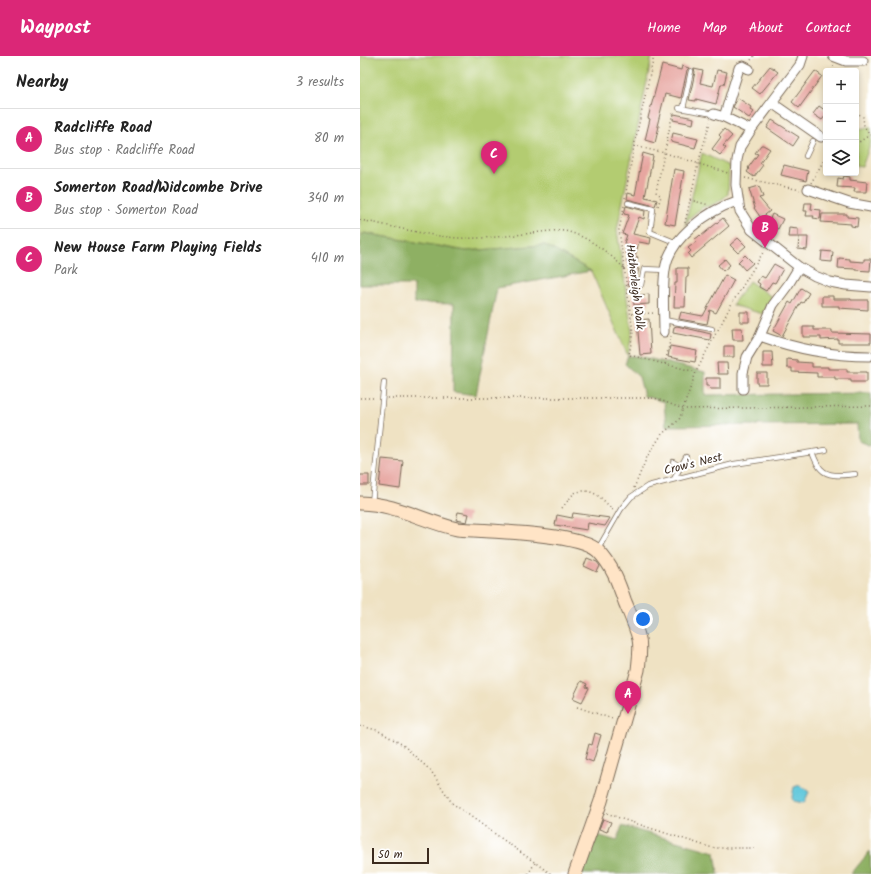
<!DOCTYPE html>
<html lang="en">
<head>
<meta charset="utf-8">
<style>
  body { margin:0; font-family:Kalam,sans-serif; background:#f2f2f2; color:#222 }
  .controls { position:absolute; right:12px; top:12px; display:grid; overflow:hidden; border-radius:4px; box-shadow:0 2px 6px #0003 }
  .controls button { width:36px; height:36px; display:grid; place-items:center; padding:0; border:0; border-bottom:1px solid #e0e0e0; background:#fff; color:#222; font:20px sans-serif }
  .scale { position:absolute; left:12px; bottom:10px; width:57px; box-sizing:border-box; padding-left:4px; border:2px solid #3b2a1e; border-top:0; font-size:11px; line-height:14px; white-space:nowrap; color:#3b2a1e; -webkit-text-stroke:3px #fff; paint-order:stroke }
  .you { position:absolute; left:283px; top:563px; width:14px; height:14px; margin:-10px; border:3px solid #fff; border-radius:50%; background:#1a73e8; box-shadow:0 0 0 6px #1a73e833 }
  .badge { display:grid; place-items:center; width:26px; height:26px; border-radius:50%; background:#db2777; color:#fff; font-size:13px; font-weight:700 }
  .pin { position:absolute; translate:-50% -33px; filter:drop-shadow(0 1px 2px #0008) }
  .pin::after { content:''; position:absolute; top:21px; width:14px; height:12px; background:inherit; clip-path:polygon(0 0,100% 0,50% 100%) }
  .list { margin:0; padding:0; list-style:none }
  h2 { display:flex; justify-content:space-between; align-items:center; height:52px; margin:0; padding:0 16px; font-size:17px }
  h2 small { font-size:13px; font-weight:400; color:#767676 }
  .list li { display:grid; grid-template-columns:26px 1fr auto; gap:12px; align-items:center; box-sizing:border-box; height:60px; padding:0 16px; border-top:1px solid #e0e0e0 }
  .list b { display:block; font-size:15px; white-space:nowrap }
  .list p { margin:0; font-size:13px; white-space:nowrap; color:#767676 }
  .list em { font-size:13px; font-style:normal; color:#767676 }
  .icon { flex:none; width:22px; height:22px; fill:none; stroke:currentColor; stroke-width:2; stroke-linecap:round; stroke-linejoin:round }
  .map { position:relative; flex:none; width:511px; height:818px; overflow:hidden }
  header { display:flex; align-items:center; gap:24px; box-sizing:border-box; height:56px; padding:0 20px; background:#db2777; color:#fff }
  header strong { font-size:19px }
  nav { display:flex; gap:22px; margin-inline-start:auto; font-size:14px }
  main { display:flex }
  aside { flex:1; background:#fff }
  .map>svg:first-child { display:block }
  .green { fill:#b3cc71; stroke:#777b48 }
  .forest { fill:#8eb063; stroke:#646d40 }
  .water { fill:#5fc7db; stroke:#4d787c }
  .building { fill:#e7a6a0 }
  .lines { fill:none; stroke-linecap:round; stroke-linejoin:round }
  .service-casing { stroke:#7a6a58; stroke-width:6 }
  .minor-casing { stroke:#7a6a58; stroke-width:11 }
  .secondary-casing { stroke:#7a6a58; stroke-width:15 }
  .path { stroke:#7a6a58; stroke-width:1.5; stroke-dasharray:1 3; stroke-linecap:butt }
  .service { stroke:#fff; stroke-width:4.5 }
  .minor { stroke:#fff; stroke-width:9 }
  .secondary { stroke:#ffe4c6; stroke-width:13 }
  .labels { text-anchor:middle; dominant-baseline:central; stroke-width:4; stroke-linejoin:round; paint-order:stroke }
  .street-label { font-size:12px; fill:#3b2a1e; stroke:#fff }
</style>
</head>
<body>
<header>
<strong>Waypost</strong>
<nav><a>Home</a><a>Map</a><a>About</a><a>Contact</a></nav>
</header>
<main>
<aside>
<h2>Nearby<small>3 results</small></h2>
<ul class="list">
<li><span class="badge">A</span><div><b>Radcliffe Road</b><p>Bus stop · Radcliffe Road</p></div><em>80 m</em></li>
<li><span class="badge">B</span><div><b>Somerton Road/Widcombe Drive</b><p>Bus stop · Somerton Road</p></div><em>340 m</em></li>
<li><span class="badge">C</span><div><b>New House Farm Playing Fields</b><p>Park</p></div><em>410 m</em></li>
</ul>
</aside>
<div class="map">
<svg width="511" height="818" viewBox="0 0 511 818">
  <rect width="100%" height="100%" fill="#fff"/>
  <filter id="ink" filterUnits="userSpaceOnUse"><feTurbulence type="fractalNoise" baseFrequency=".025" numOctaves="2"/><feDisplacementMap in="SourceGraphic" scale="8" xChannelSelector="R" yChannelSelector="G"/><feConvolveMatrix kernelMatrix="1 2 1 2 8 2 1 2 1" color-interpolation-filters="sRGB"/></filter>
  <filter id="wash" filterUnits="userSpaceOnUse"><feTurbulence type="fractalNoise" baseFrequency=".012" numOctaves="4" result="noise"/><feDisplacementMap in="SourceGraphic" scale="16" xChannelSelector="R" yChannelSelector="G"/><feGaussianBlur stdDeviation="0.9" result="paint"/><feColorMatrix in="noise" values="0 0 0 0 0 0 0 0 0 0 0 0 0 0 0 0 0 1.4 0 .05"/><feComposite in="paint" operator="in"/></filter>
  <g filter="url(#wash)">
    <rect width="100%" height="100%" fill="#efe2c3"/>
    <!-- green -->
    <path class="green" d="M0,0h292l-35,174 15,102 -4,24 -37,-85 -46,-26 -79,6 -102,-18 -4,5z
      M508,71h3v15l-9,25 -6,-1v-36z
      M342,97l27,13 -1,28c-6,6 -16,13 -25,13l-14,11 -4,8z
      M389,225l23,16 -9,17 -31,-9z"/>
    <!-- forest -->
    <path class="forest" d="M4,177l102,18 79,-6 46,26 -94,17 -21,107 -23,-3 1,-88 -40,-1v-18h-54v-47z
      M268,300h11l66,16v23l166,-2v53l-13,-5 -1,-17 -191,2 -2,-24 -20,-6 -5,-19 -14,-13z
      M262,770l93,26 3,20 2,2h-138l12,-40 23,7z
      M510,795l1,23h-20z"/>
    <!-- water -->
    <path class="water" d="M440,729l9,7 -5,11 -11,-2 -1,-4 2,-10z"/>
    <g id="blocks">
      <!-- building -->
      <path class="building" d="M302,9l19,5 1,-4 7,2 -2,2 -6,28 -16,-4 -8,32h2l-4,17 -10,-3 5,-21 -2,-1z
        M410,10l8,6 -18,22 -8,-6z
        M334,13l9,2 -3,12 13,3 4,-16 10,2 -3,12h-3l-5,20 -20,-5v2l-7,-1 6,-28z
        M455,15l7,5 -23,32 -7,-6z
        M378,42l13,9 -1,2 4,3 -5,6 -16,-11z
        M459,50l7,5v4l-4,5 -9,-6z
        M314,58l20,4 -1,6 -20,-4z
        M412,64l27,17 -6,9 -26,-18z
        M364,73l8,7 -9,10 3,2 -6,7 -8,-6 9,-12 -2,-2z
        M313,77l25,6 -3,9 -24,-6z
        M401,89h2l7,4 -10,14 3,2 -9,12 -7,-5 2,-3 -1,-1 10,-14 -3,-1z
        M283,97l10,3 -8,41 12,3 -2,6 -28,-7 1,-6 7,2z
        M424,109l24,6 -2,10 -25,-6z
        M314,113l10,2 -9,54 -10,-2z
        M484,120l6,1v3l17,2 -1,10h-12l1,-4 -18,-1 1,-9 5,1z
        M399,130l4,11 -4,1 11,13 -9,7 -7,-10h1l-6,-19z
        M445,147h7l-1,6 10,1 -1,9 -7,-1 1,-2h-8l1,-5h-3z
        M266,150l19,5 -1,8 -5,-2 -6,17 18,4 -1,6 -11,-2 -4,14 3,1 -3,8 -9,-3 3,-8 -4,-1 3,-8 -4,-2 3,-8 -5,-1 7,-19 -5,-1z
        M412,158l11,5 -5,10 -11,-4z
        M462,158h25v3l11,1 -1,9 -6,-1v-2l-30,-2z
        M363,162l6,8 -38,32 -3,-4 3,-3 -3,-3 9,-7 -2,-2 3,-2 2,-2 1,1z
        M429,172l9,1v8h-10z
        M439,181h9l-1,13 -9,-1z
        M378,182l8,8 -8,7 -8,-8z
        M462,195l11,1 -1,10 -11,-1z
        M385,199l8,8 -8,7 -7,-8z
        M479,202l11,1v2l14,1v-3h7l-1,12 -15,-1v-1l-17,-1z
        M365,203l5,6 -7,6 -5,-6z
        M414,208l9,5 -8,14 -3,-1 -6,9 -7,-4 1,-3 -3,-2 4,-6 4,2z
        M272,212l7,1 -5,17 -6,-1z
        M317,212h11v9h-2l-1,30h-11l1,-24h2z
        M365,219l9,5 -18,33 -6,-3 -3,14 -28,-5 2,-7 22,4z
        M441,232l8,5 -6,10 -2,-1 -19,34 -9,-5 16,-29 3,2z
        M289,238v10l-15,1 -1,-9z
        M462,240h11v3h18v1h17v10l-29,-2v-2h-17z
        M380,256h9v10h-9z
        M289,263l2,35 -11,1 -3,-35z
        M317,270l34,8 -1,6 -37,-7 1,-6z
        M443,271h11v3h18v3l39,1v9h-33v-4l-17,1v-3h-18z
        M372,272h10l1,12h-10z
        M310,290l27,5 -2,11 -27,-5z
        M364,290h10v11h-10z
        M403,296h9l1,15h-10z
        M427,303l10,1v2l15,1v4h16v2h19v3h20v10h-16v-3h-16v-2h-18v-4l-25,-1v-4h-5z
        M357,307h10l1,11h-10z
        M397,317h10v11h-10z
        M346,322h14v11h-10l-1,-3h-3z
        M22,403l21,2 -3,28 -21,-3z
        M0,419h9v10h-9z
        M98,456l11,2 -2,8 -11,-2z
        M213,457l37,5 -5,8 -17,-3 -1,7 -32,-5 2,-10 15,3z
        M227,502l10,4 3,4 -3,6 -13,-6z
        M221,625l6,3 -1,3 3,1 -7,14 -9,-4z
        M235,677l6,2 -8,27 -8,-3 4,-15 3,1z
        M243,763l8,3 -4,10 -8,-3z"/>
    </g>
  </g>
  <g filter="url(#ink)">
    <use href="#blocks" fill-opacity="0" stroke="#7a6a58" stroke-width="1"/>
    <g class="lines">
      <defs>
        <path id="service" d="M319,52l35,6
          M323,53l8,-38
          M446,100l7,-15
          M268,147l25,6 -3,23 27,11
          M281,229l3,-16 21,1
          M304,264l48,9
          M452,396c2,5 5,13 9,17 8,9 23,6 34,5
          M313,406l8,5
          M314,423l12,-22
          M12,447l12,-121
          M238,493l23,-40 10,-12 17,-11 86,-22 92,-14"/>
        <path id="minor" d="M443,0l-3,9 -49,65 -11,17 -3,13 -1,25 4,26 12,19 47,37 16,9 15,6 16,3 25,2
          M473,0l13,5h17
          M412,47l49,34
          M354,58l10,3 27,13
          M364,61l15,-49 4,-2 6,3
          M448,133l41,14 22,4
          M304,276c0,-20 -2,-41 1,-62 4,-32 44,-60 72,-69
          M400,280c36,13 71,20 109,20
          M383,333v-16l4,-16 13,-21 13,-31 15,-20 11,-18"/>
        <path id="secondary" d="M0,447c36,1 63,18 97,26 28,2 123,4 141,22 14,14 21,33 27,51 5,12 11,25 14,37 2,10 0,21 -1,31l-37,131 -26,73"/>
      </defs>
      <!-- service casing -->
      <use href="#service" class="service-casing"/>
      <!-- minor casing -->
      <use href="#minor" class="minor-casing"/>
      <!-- secondary casing -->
      <use href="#secondary" class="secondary-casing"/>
      <!-- path -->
      <path class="path" d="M391,4l3,-4
        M474,15v-6
        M466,30l-2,3 2,2
        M496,56l7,5 1,9 6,9
        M496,88l15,-10
        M465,89l1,8
        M274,90l31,7 63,20
        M385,122l55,12
        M451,127l13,-23 2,-1
        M265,142l9,-52 20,-90
        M330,144l19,5
        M264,150l-5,24 14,102 -4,23 67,17
        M298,150l3,-10 -5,-4 17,-80 1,-1
        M0,164c33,6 66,16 99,18 25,1 49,-2 73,-5 11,-1 26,-4 37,-1 21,6 40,21 55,36
        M325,167l13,-59 12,-42
        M264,212l9,-2 5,2
        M272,258l23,-1
        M358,274l13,-25 33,-54
        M305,308l6,-28
        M0,342h16
        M28,342h267l28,11 188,-3
        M274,432l13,-31 15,-23 17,-14 17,-48 20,-39
        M202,452l12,-15c19,-7 28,6 40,18
        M217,651l36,12
        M0,670l17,4 26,15 28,26 21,32 99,71
        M247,757l15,6 87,28 8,1h37
        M168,818l7,-11"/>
      <!-- service -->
      <use href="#service" class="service"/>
      <!-- minor -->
      <use href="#minor" class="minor"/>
      <!-- secondary -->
      <use href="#secondary" class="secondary"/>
    </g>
  </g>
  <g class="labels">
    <!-- street labels -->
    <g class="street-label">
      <text transform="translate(275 231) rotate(83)">Hatherleigh Walk</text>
      <text transform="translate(333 408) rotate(-14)">Crow's Nest</text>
    </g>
  </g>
</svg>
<div class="controls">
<button>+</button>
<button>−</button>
<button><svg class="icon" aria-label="layers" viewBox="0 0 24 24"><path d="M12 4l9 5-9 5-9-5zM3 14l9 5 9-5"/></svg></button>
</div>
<div class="scale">50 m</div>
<div class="you"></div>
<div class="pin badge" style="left:268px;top:658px">A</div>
<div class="pin badge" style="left:405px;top:192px">B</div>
<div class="pin badge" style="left:134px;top:118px">C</div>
</div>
</main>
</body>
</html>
